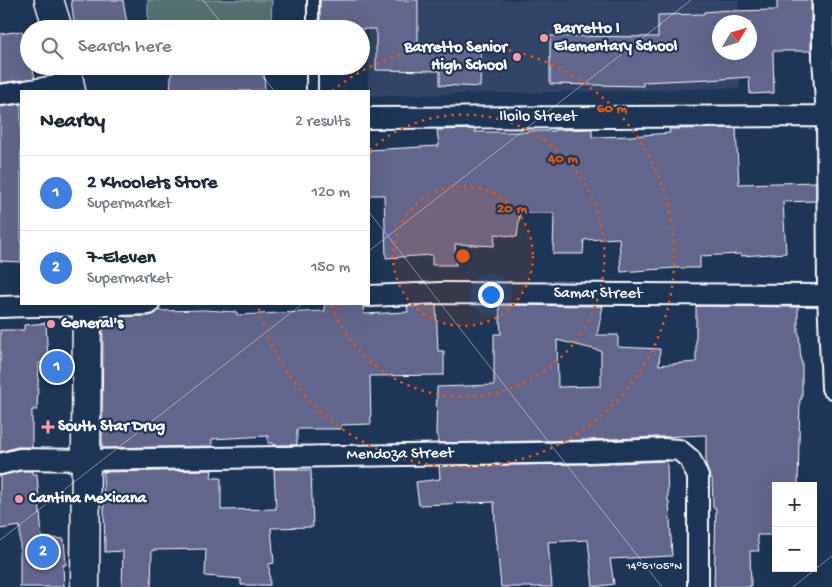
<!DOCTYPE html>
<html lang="en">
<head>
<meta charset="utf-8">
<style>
  body { margin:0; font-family:"Gochi Hand",sans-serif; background:#f2f2f3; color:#1f2937 }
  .controls { position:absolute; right:15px; bottom:15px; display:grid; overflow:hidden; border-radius:0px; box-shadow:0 5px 20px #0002 }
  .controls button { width:45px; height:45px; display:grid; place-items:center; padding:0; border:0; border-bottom:1px solid #e0e1e3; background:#fff; color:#1f2937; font:25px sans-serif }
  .compass { position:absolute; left:712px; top:15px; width:45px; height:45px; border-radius:50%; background:#fff; box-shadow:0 5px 20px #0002; rotate:52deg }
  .you { position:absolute; left:490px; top:294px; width:18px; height:18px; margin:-12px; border:4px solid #fff; border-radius:50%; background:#1a73e8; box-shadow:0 0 0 8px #1a73e833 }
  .badge { display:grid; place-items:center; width:32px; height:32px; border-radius:50%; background:#0f766e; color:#fff; font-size:16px; font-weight:700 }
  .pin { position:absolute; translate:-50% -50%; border:2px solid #fff; box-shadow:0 1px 5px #0006 }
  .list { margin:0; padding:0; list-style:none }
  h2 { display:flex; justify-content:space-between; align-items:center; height:65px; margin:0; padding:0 20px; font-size:21px }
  h2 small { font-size:16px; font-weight:400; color:#747a83 }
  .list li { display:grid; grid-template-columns:32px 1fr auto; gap:15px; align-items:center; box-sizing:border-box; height:75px; padding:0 20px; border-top:1px solid #e0e1e3 }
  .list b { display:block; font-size:19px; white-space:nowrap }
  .list p { margin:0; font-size:16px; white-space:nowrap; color:#747a83 }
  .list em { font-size:16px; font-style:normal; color:#747a83 }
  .icon { flex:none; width:28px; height:28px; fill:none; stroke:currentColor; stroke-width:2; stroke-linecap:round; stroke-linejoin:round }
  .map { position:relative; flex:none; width:832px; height:587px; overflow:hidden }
  .search { position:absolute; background:#fff; box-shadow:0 5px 20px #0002; left:20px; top:20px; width:350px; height:55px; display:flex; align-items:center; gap:12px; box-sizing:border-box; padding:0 18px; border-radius:28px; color:#747a83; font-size:19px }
  .panel { position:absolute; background:#fff; box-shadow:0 5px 20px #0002; left:20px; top:90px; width:350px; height:215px; border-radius:0px }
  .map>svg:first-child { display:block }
  .built { fill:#324467 }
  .green { fill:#53716f; stroke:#a9b8b7 }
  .building { fill:#62668c; stroke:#fff; fill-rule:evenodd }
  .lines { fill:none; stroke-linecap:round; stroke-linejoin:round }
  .lane-casing { stroke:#fff; stroke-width:14 }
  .street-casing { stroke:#fff; stroke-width:24 }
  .primary-casing { stroke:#fff; stroke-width:31 }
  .lane { stroke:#1d3557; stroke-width:10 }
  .street { stroke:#1d3557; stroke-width:20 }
  .primary { stroke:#1d3557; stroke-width:28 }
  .ticks { fill:none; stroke:#fff; stroke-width:1; stroke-opacity:0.45 }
  .ring { fill:none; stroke:#e8590c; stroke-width:2.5; stroke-dasharray:2.5 5 }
  .poi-dot { fill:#ff9aa2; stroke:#1d3557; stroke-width:2 }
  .labels { text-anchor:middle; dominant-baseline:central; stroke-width:4.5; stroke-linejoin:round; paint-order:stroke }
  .poi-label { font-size:16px; font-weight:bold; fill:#fff; stroke:#1d3557; text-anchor:start }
  .street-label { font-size:16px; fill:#fff; stroke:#1d3557 }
  .ticks-label { font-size:12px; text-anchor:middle; fill:#fff; stroke:#1d3557; stroke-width:4.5; stroke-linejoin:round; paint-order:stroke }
  .centre { fill:#e8590c; stroke:#1d3557; stroke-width:2.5 }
  .ring-label { font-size:15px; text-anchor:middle; font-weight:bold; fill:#e8590c; stroke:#1d3557; stroke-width:4.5; stroke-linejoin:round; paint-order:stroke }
</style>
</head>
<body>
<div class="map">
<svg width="832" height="587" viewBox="0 0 832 587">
  <rect width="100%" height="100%" fill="#1d3557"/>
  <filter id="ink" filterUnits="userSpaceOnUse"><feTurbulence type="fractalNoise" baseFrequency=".02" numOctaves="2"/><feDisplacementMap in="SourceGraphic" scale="10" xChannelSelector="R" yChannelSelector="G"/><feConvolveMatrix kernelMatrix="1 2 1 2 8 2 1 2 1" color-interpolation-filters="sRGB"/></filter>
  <g filter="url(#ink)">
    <!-- built -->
    <path class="built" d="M368,0h370l1,22h-19v30l19,1 1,35 -371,8v-5h-1z"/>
    <!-- green -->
    <path class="green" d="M148,0h124l-1,22 -123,6z"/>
    <!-- building -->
    <path class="building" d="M71,0h52l5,29h-53z
      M320,0h98v48l63,3 -1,36 -40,-2v-14l-64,-1v-41h-56z
      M777,0h34v51h-38l1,42 -24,1 -1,-17 -40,3v-1l-66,3v4l-93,-2v-48l108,1v-22l46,-1v-2l25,-2v1l48,-1zM720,22h30v30h-30z
      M22,31l7,23v12h3l3,12 -35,5v-49z
      M172,66h92l1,25h-95z
      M21,104v158l-21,-1v-154z
      M736,128l3,56 77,-2v19l-33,1 3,51 -45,3v-2l-41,2v12h-25l-54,4 -2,-34 -35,2 -1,14h-30l1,-41h-34l-3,24 -22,-3 -1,12 -39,-2 1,21h-24v-10l-46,3 -2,-63h-15v-45l70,-4 -2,-16 38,-1v3h52v-1h27v-1l38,-1v8l39,-1 39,-3 -1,-4z
      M324,304h36l3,2 1,8 44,-2 -1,-6 29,-1 2,46h6v24l-74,1 1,48 -30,1v4h-44v16h-24v-2h-5v-7l-56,3v7l-110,2 1,-131 46,-1 6,-2 4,-4v1l46,-1 32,2v3l88,-4z
      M499,305l104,1 -6,29h21v12l42,2 -1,16 37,-3v-56l102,1v26h1l2,29h1v37h-2l-2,87h-22l-1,49h-18l2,16h-9l1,36h-37l2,-79h-3l-1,-30h-2l-4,-13v-30l-117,5 -151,3v-8h-2l1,-48 57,-2v-51h7zM557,340l44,11v35l-43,1z
      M46,323l2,39 -9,1 -2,47h-5v37h-15l-17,5v-122h24v-5z
      M667,461l1,40h1l3,55 -62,3 4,25 -21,3 -5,-47 -40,2 4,45h-51l-6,-64 -1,-21 -75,3 -3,-23 24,-3 -1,-13 150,-2z
      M274,469h23v1h14l2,57 -42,1 3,35 -5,1 1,21h-29v-6l-36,-3 1,-27 -54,1 -1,37h-29l1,-36 -18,1 -2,-80 109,-2 -1,8h10v32l55,-1z
      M21,471h11v3h5l5,63 22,2 2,26h-3l1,22h-44v-61l-20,3v-53z"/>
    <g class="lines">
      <defs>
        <path id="lane" d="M313,29v-29
          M312,91v-25"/>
        <path id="street" d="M823,0v58l4,58 1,179 4,93
          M26,91l44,-7
          M0,95l21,-3
          M369,118l458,-2
          M369,296l72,-3 387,2
          M0,307c50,-2 99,-1 149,-3
          M0,464l20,-5 67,1 502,-8 75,-3 15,1 11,9 8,18v110"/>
        <path id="primary" d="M49,0l9,29
          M66,66l5,25
          M85,587l2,-283"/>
      </defs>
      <!-- lane casing -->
      <use href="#lane" class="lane-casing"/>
      <!-- street casing -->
      <use href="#street" class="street-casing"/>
      <!-- primary casing -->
      <use href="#primary" class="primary-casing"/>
      <!-- lane -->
      <use href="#lane" class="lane"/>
      <!-- street -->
      <use href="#street" class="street"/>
      <!-- primary -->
      <use href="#primary" class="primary"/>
    </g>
  </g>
  <!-- ticks -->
  <path class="ticks" d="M203,0l23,29M255,66l19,25M369,212l293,375M369,251l322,-251M0,540l302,-236M793,587l39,-31"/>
  <!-- distance rings -->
  <circle cx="463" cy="256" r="70" fill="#e8590c" fill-opacity=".12"/>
  <g class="ring">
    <circle cx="463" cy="256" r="70"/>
    <path d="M370 150A141 141 0 1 1 331 304"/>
    <path d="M332 91A211 211 0 1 1 258 305"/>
  </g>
  <!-- markers -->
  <g class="poi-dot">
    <circle cx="544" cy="38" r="5"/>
    <circle cx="517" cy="57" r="5"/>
    <circle cx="51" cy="324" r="5"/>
    <path d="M45.5 419.5h5v5h5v5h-5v5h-5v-5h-5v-5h5z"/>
    <circle cx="19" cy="499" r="5"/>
  </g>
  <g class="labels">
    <!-- poi labels -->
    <g class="poi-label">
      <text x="554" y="29">Barretto I<tspan x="554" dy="18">Elementary School</tspan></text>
      <text x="507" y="48" text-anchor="end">Barretto Senior<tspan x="507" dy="18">High School</tspan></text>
      <text x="61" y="324">General's</text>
      <text x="58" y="427">South Star Drug</text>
      <text x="29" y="499">Cantina Mexicana</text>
    </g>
    <!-- street labels -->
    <g class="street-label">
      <text x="538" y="117">Iloilo Street</text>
      <text x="598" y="294">Samar Street</text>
      <text transform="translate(400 455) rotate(-1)">Mendoza Street</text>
    </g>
  </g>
  <g class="ticks-label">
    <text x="654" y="569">14°51'05"N</text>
  </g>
  <circle cx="463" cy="256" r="8" class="centre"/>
  <g class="ring-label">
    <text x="612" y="112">60 m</text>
    <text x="563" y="162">40 m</text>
    <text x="512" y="212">20 m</text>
  </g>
</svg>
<div class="controls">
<button>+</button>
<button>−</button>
</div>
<svg class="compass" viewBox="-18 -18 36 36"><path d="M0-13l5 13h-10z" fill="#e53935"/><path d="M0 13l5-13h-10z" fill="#747a83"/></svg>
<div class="you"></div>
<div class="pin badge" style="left:57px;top:367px;background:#3f7fe0">1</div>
<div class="pin badge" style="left:43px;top:552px;background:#3f7fe0">2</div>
<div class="search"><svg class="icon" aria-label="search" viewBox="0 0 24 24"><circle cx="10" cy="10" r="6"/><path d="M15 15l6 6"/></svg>Search here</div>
<section class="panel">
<h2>Nearby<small>2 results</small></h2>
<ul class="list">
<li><span class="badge" style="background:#3f7fe0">1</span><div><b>2 Khoolets Store</b><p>Supermarket</p></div><em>120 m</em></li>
<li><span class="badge" style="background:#3f7fe0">2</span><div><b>7-Eleven</b><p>Supermarket</p></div><em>150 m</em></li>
</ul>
</section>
</div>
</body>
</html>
